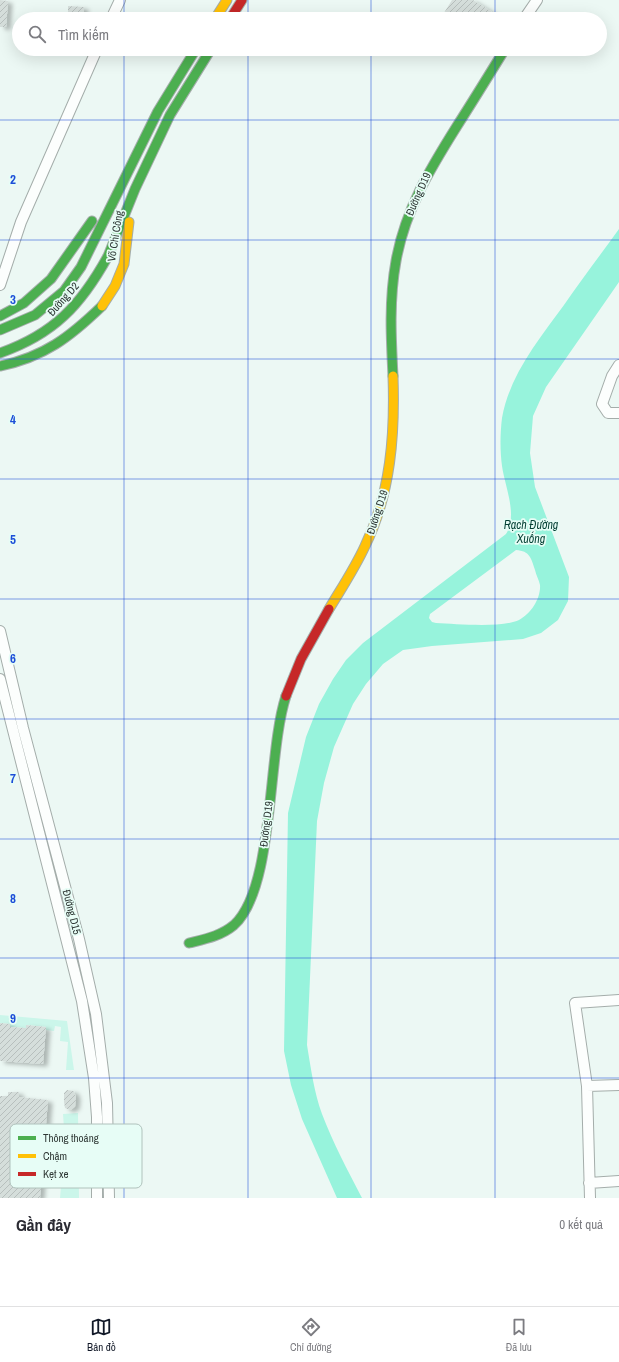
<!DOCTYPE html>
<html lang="vi">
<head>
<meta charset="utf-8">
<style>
  body { margin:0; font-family:"Archivo Narrow",sans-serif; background:#f2f2f3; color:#2b2b33 }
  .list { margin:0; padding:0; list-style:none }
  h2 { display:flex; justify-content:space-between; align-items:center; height:52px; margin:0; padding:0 16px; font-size:17px }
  h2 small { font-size:13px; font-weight:400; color:#7c7c81 }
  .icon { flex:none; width:22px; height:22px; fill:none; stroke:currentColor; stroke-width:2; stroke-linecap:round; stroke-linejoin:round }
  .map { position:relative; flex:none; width:619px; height:1198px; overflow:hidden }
  .search { position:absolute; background:#fff; box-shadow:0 4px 16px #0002; left:12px; right:12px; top:12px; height:44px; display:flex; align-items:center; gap:10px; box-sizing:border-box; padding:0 14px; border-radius:22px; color:#7c7c81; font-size:15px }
  .sheet { height:108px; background:#fff }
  nav { display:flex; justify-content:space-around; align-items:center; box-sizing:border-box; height:56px; border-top:1px solid #e1e1e2; background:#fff; font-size:11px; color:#7c7c81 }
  nav a { display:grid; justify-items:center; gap:2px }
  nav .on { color:#111827 }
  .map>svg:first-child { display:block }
  .green { fill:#cbf6ea }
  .water { fill:#97f3dc; fill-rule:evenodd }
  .building { fill:url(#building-hatch); filter:url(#shadow) }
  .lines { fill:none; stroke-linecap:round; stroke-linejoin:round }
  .street-casing { stroke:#a4adaa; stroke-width:12 }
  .fast-casing { stroke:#a4adaa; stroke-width:11 }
  .slow-casing { stroke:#a4adaa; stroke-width:11 }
  .jam-casing { stroke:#a4adaa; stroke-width:11 }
  .street { stroke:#fcfefd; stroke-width:10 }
  .fast { stroke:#4caf50; stroke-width:9 }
  .slow { stroke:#ffc107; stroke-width:9 }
  .jam { stroke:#c62828; stroke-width:9 }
  .grid { fill:none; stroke:#1d4ed8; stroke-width:1; stroke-opacity:0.55 }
  .labels { text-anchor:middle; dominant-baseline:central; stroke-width:3.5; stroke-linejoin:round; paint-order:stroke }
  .street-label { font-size:11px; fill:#2f3835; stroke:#e7fdf6 }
  .water-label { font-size:12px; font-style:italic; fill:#033f33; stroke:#e7fdf6 }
  .key { fill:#e7fdf6; stroke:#b0c2bc; stroke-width:1 }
  .key-label { font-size:11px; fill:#2f3835 }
  .grid-label { font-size:13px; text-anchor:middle; font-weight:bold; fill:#1d4ed8; stroke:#e7fdf6; stroke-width:3.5; stroke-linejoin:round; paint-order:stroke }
</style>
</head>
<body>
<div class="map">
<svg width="619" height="1198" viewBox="0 0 619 1198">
  <defs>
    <pattern id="building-hatch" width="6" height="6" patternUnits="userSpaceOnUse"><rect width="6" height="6" fill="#d5dedb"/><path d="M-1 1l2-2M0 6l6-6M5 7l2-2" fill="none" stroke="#b7bfbd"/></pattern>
    <filter id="shadow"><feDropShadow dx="4.5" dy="2.5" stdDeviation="2" flood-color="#0004"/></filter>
  </defs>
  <rect width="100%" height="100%" fill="#ecf8f4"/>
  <!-- green -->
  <path class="green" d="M0,1015l67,6 7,49h-8l2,-28 -8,-1 1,-14 -6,-1 -1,5 -8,-1v-3l-19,-2 -1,3 -16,-1v-3l-10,-1z
    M78,1113l1,85h-19l5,-55 -2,-29z"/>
  <!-- water -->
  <path class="water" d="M619,229v53l-73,105 -13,29 -3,37 5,34 34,90 -1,24 -10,19 -17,13 -18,6 -91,7 -29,4 -20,14 -17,20 -13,20 -19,43 -10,36 -7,38 -10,224c4,24 7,47 15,69 11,29 26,57 40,84h-25l-35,-79 -11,-34 -7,-34 4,-238 18,-76 13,-33 14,-25 13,-19 17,-17 143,-109c12,-19 -1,-47 -4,-68 -2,-15 -2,-32 0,-48 7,-42 37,-79 62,-113 18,-26 37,-51 55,-76zM516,550c14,1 15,8 19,20 1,5 4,10 5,15 1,13 -9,29 -21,35 -17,8 -62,4 -83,3l-4,-1 -3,-4 1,-4z"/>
  <!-- building -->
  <path class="building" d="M0,0l8,1 -2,26h-6z
    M452,0h21l30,19h-49l-10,-6z
    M68,6l16,1v12h-16z
    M0,1023l10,1v3l16,1v-3l20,2 -3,37 -43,-3z
    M67,1090l7,1 2,6 -1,10 -5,3 -5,-2 -1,-6v-9z
    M8,1092h11v5l29,3 -8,98h-40v-102h8z"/>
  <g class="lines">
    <defs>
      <path id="street" d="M111,19l9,-19
        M524,19l13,-19
        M0,285l21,-63 76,-173
        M619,365l-7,11 -10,28 6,9h11
        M0,631l23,97 56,211 17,75 11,89 2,95
        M0,679l82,322 12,77 3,39v81
        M587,1086l32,-1
        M589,1183l30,-2
        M590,1198l-3,-112 -12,-83 44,-3"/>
      <path id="fast" d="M108,256l27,-67 35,-74 41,-66
        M51,279l41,-58
        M64,291l17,-24 77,-156 38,-62
        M0,316l24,-13 27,-24
        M0,330l35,-15 29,-24
        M0,353c54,-19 81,-48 108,-97
        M0,366c44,-9 70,-29 102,-60
        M393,376c-2,-38 -4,-77 3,-115 9,-51 34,-92 61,-135 16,-25 32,-51 48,-77
        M189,943c16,-4 32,-7 45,-18 41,-37 33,-172 52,-229"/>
      <path id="slow" d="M215,19l12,-19
        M102,306l13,-20 9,-22 5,-42
        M329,609c12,-20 26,-41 36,-63 26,-53 30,-112 28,-170"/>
      <path id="jam" d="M230,19l12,-19
        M286,696l15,-37 28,-50"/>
    </defs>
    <!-- street casing -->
    <use href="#street" class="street-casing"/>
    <!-- fast casing -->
    <use href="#fast" class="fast-casing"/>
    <!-- slow casing -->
    <use href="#slow" class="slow-casing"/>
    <!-- jam casing -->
    <use href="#jam" class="jam-casing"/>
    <!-- street -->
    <use href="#street" class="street"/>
    <!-- fast -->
    <use href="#fast" class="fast"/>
    <!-- slow -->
    <use href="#slow" class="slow"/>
    <!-- jam -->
    <use href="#jam" class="jam"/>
  </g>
  <!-- grid -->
  <path class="grid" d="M124,0v19M248,0v19M371,0v19M495,0v19M124,49v1149M248,49v1149M371,49v1149M495,49v1149M0,120h619M0,240h619M0,359h619M0,479h619M0,599h619M0,719h619M0,839h619M0,958h619M0,1078h619"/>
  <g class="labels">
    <!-- street labels -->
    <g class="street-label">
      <text transform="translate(418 194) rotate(-66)">Đường D19</text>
      <text transform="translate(115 236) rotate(-81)">Võ Chí Công</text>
      <text transform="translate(63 299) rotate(-48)">Đường D2</text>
      <text transform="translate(377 512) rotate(-72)">Đường D19</text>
      <text transform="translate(266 824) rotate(-83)">Đường D19</text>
      <text transform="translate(72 912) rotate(76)">Đường D15</text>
    </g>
    <!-- water labels -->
    <g class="water-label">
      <text x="531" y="525">Rạch Đường<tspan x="531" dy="14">Xuống</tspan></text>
    </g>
  </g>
  <!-- legend -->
  <rect x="10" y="1124" width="132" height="64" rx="6" class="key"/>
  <rect x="18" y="1136" width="18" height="4" fill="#4caf50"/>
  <rect x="18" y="1154" width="18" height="4" fill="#ffc107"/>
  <rect x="18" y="1172" width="18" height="4" fill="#c62828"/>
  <g class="key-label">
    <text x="43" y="1142">Thông thoáng</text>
    <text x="43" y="1160">Chậm</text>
    <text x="43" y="1178">Kẹt xe</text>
  </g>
  <g class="grid-label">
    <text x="13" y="184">2</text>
    <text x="13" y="304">3</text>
    <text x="13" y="424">4</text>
    <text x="13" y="544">5</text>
    <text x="13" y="663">6</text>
    <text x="13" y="783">7</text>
    <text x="13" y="903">8</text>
    <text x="13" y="1023">9</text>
  </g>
</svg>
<div class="search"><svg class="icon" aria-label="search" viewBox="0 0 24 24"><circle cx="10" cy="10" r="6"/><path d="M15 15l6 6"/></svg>Tìm kiếm</div>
</div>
<section class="sheet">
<h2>Gần đây<small>0 kết quả</small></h2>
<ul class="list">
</ul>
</section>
<nav>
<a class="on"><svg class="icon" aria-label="map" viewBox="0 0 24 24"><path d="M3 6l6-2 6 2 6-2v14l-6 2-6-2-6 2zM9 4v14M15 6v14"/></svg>Bản đồ</a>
<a><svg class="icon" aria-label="directions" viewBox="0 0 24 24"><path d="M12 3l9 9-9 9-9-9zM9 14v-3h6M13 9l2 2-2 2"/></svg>Chỉ đường</a>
<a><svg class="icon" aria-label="saved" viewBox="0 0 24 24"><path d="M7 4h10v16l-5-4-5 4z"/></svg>Đã lưu</a>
</nav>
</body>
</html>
